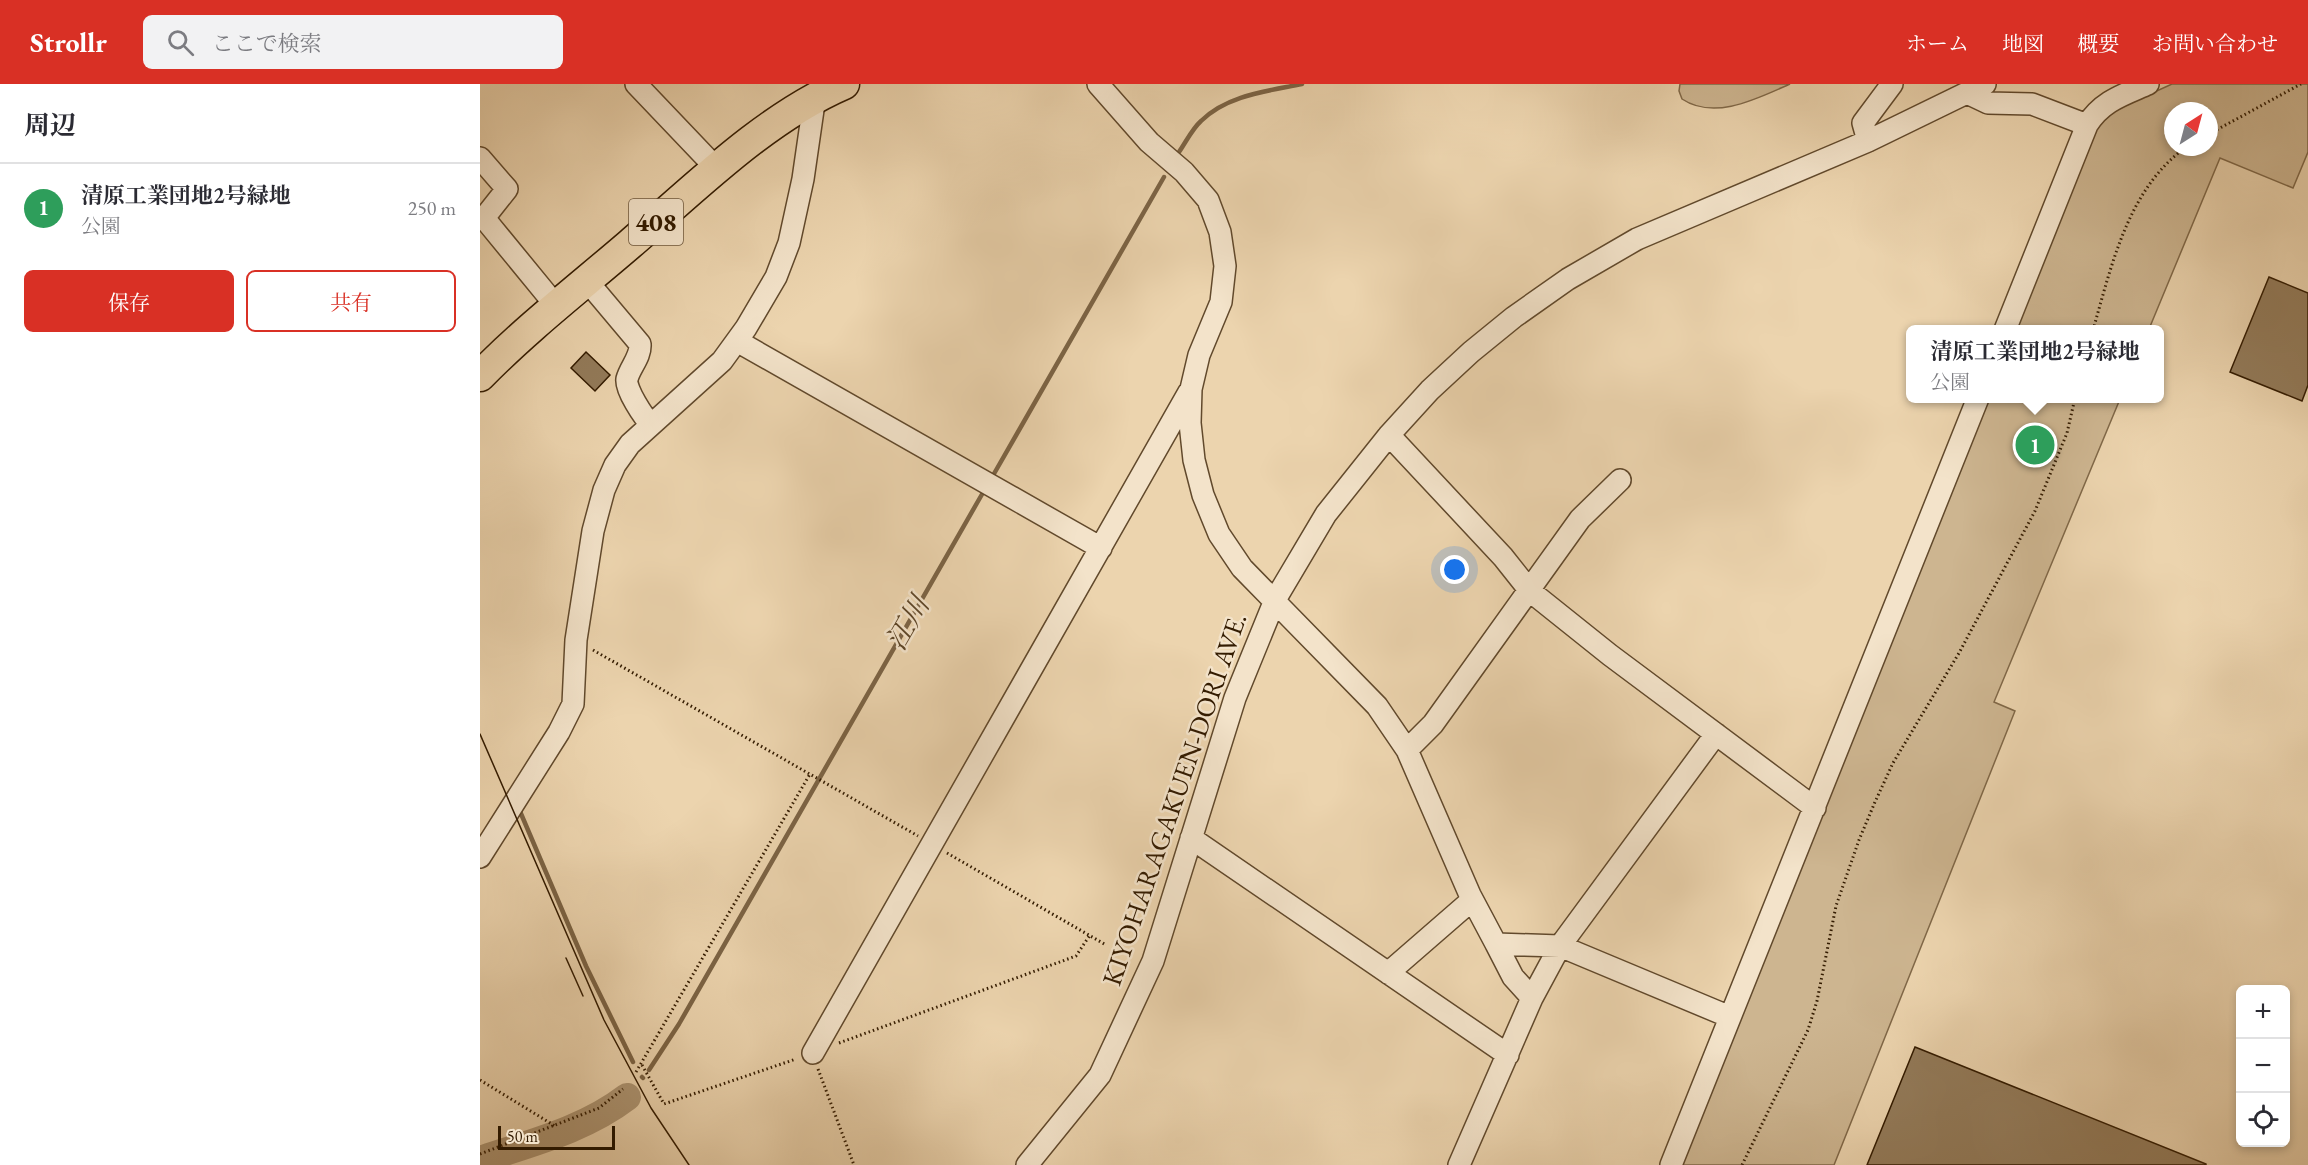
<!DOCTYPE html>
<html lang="ja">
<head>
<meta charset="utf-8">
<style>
  body { margin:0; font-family:"EB Garamond","Noto Serif JP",serif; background:#f2f2f3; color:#2b2b33 }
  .controls { position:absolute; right:18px; bottom:18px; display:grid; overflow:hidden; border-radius:9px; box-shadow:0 3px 9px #0003 }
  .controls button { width:54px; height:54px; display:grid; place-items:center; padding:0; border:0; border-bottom:2px solid #e1e1e2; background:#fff; color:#2b2b33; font:30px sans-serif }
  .compass { position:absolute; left:1684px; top:18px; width:54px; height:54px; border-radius:50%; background:#fff; box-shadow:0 3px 9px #0003; rotate:36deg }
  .scale { position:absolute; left:18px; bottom:15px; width:117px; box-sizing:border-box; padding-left:6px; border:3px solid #331b00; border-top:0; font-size:16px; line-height:21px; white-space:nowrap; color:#331b00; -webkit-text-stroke:4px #f3e3ca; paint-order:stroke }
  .you { position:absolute; left:975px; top:486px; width:21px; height:21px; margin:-15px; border:4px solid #fff; border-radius:50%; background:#1a73e8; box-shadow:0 0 0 9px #1a73e833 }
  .badge { display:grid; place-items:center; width:39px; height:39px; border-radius:50%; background:#d93025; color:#fff; font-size:20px; font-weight:700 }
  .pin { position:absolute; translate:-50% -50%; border:3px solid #fff; box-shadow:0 2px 6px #0006 }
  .popup { position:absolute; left:1426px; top:241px; width:258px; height:78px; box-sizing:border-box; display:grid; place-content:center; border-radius:9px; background:#fff; filter:drop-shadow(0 2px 4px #0005); font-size:20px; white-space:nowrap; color:#7c7c81 }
  .popup b { font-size:22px; color:#2b2b33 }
  .popup::after { content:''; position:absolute; left:50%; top:100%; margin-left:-12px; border:12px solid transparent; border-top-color:#fff }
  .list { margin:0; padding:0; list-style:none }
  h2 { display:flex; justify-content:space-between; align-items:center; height:78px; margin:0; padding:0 24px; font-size:26px }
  h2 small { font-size:20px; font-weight:400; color:#7c7c81 }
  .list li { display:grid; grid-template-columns:39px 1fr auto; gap:18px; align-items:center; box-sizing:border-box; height:90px; padding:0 24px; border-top:2px solid #e1e1e2 }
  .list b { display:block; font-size:22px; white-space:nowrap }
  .list p { margin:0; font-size:20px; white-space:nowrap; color:#7c7c81 }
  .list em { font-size:20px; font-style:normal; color:#7c7c81 }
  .actions { display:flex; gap:12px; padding:18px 24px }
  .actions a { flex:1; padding:14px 0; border:2px solid #d93025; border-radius:9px; text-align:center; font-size:21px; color:#d93025 }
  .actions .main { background:#d93025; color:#fff }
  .icon { flex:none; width:33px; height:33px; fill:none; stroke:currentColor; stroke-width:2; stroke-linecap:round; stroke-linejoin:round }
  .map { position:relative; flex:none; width:1828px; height:1081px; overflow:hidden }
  header { display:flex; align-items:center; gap:36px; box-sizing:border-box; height:84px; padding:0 30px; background:#d93025; color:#fff }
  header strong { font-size:28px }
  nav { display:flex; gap:33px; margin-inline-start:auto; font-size:21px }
  .search { width:420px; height:54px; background:#f2f2f3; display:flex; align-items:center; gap:15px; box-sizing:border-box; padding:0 21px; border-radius:9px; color:#7c7c81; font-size:22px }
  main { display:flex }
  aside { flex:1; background:#fff }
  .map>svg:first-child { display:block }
  .green { fill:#cdb590; stroke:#806848; stroke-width:1.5; fill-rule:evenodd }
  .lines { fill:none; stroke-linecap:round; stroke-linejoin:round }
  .stream { stroke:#7c6445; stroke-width:4.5 }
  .river { stroke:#ad9573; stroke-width:28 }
  .building { fill:#937b5a; stroke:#331b00; stroke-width:1.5 }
  .minor-casing { stroke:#61492c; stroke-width:24 }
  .highway-casing { stroke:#331b00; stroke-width:33 }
  .path { stroke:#331b00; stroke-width:3; stroke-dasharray:1.5 3; stroke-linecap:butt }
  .minor { stroke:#f3e3ca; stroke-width:21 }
  .highway { stroke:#ecd4ae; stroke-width:30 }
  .tram { stroke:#331b00; stroke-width:1.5 }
  .labels { text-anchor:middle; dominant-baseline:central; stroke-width:5; stroke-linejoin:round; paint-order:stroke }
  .shield { fill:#f3e3ca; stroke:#6d573d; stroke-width:1.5 }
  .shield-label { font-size:26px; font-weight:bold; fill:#331b00 }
  .street-label { font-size:27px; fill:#331b00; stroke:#f3e3ca }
  .water-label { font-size:28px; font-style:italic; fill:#5e4628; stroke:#f3e3ca }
</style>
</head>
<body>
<header>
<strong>Strollr</strong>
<div class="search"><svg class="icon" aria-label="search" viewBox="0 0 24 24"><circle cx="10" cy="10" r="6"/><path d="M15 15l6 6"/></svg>ここで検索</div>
<nav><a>ホーム</a><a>地図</a><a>概要</a><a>お問い合わせ</a></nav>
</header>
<main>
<aside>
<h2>周辺<small></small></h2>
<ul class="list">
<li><span class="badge" style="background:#2e9e5b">1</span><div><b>清原工業団地2号緑地</b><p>公園</p></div><em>250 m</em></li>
</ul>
<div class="actions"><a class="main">保存</a><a>共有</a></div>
</aside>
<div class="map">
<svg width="1828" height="1081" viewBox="0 0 1828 1081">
  <rect width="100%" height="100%" fill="#ecd4ae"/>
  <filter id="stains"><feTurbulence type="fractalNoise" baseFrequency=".00333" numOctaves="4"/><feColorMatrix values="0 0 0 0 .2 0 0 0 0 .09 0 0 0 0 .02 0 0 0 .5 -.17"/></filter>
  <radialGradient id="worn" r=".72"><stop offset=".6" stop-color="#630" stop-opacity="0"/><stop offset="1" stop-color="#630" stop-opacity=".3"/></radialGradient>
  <!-- green -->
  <path class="green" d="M1200,0h110c-32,14 -75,37 -108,15l-3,-8z
    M1692,0h136v68l-15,36 -73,-30 -71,171 -134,1 81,-203 21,-18zM1693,27h36v36h-36z
    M1507,315h133l-126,303 21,9 -181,454h-153z"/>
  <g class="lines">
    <!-- stream -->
    <path class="stream" d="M699,68c7,-10 13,-23 22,-31 26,-26 67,-30 101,-37
      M511,395l173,-302
      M39,725l67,157 47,96
      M169,986l30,-46 306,-535
      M162,993l1,1"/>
    <!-- river -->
    <path class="river" d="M0,1076c50,-17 104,-30 147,-63"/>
  </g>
  <!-- building -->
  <path class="building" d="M1789,193l39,16v92l-6,16 -72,-29z
    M106,268l24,23 -15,16 -24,-23z
    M1435,963l291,117v1h-339z"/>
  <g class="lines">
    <defs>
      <path id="minor" d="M156,0l81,85
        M618,0l51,58 35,30 24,28 12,32 5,34 -4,36 -22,53 -8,34 -1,34 4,37 9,35 16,39 23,34 135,138 30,44 63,145 26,49 64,2 170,71
        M1487,9l21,10 44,1 55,21c15,-24 36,-30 61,-41
        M1388,57l-5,-18 29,-39
        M0,74l27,31 -23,29 73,89
        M107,197l53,63c1,13 -10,23 -13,35 -2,10 17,39 24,45
        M1525,246l82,-205
        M257,257l364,207
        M909,351l114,122 27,34 80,64 205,153
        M927,666l26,-26 147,-205 40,-39
        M711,754l317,217
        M0,773l79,-125 14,-28 3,-64 17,-109 11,-41 11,-25 15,-21 92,-83 24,-33 30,-51 13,-34 14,-64 12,-83
        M1016,860l17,33 19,21
        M908,889l84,-73
        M333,969l376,-661
        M547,1081l73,-90 53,-114 82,-263 40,-98 51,-86 63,-79 41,-45 41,-38 43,-35 54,-38 69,-40 231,-98 117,-57
        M979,1081l73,-167 28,-52 156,-212
        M1191,1081l307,-767"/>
      <path id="highway" d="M0,292c47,-48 100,-89 150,-132 65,-56 135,-126 214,-160"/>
    </defs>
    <!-- minor casing -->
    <use href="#minor" class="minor-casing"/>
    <!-- highway casing -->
    <use href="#highway" class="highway-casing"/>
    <!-- path -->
    <path class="path" d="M1729,50l92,-50
      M1613,246c19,-66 35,-141 93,-183
      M113,566l325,186
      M467,769l159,92
      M359,959l237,-87 14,-21
      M162,981l22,39 132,-45
      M338,985l36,96
      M156,988l174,-298
      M0,996l75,46
      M0,1070l119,-46 24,-19
      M1262,1081l66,-135 9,-29 19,-95 23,-66 16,-38 18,-39 66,-110 76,-142 32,-78 8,-35"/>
    <!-- minor -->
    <use href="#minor" class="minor"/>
    <!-- highway -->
    <use href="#highway" class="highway"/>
    <!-- tram -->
    <path class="tram" d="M0,650l124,286 47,88 38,57
      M86,874l17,38"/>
  </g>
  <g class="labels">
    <!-- shield labels -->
    <rect class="shield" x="149" y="115" width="54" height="46" rx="4.5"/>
    <g class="shield-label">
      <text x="176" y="138">408</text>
    </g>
    <!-- street labels -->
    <g class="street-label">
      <text transform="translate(694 715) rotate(-71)">KIYOHARAGAKUEN-DORI AVE.</text>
    </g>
    <!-- water labels -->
    <g class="water-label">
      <text transform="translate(427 539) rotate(-60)">江川</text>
    </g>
  </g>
  <rect width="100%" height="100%" filter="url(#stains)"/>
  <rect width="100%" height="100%" fill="url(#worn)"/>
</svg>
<div class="controls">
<button>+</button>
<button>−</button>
<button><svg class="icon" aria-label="locate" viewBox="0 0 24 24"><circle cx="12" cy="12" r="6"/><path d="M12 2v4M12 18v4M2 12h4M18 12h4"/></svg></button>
</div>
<svg class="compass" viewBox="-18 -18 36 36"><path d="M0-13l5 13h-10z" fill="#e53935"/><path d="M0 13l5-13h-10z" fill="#7c7c81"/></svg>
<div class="scale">50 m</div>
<div class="you"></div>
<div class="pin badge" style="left:1555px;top:361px;background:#2e9e5b">1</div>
<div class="popup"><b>清原工業団地2号緑地</b>公園</div>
</div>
</main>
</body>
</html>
